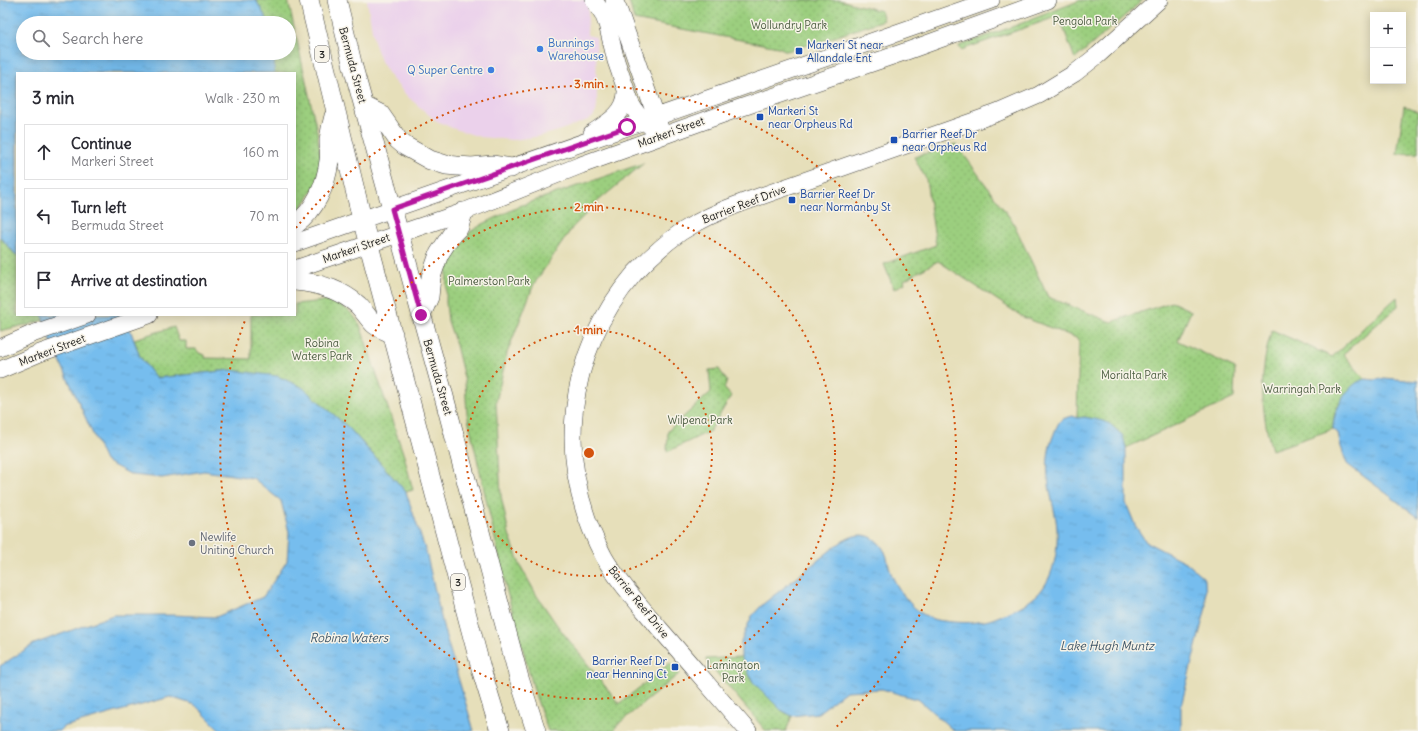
<!DOCTYPE html>
<html lang="en">
<head>
<meta charset="utf-8">
<style>
  body { margin:0; font-family:Delius,sans-serif; background:#f2f2f3; color:#2b2b33 }
  .controls { position:absolute; right:12px; top:12px; display:grid; overflow:hidden; border-radius:0px; box-shadow:0 2px 10px #0003 }
  .controls button { width:36px; height:36px; display:grid; place-items:center; padding:0; border:0; border-bottom:1px solid #e1e1e2; background:#fff; color:#2b2b33; font:20px sans-serif }
  .stop { position:absolute; width:12px; height:12px; margin:-9px; border:3px solid #b5179e; border-radius:50%; background:#fff }
  .stop.end { background:#b5179e; border-color:#fff; box-shadow:0 1px 4px #0008 }
  .list { margin:0; padding:0; list-style:none }
  h2 { display:flex; justify-content:space-between; align-items:center; height:52px; margin:0; padding:0 16px; font-size:17px }
  h2 small { font-size:13px; font-weight:400; color:#7c7c81 }
  .list li { display:grid; grid-template-columns:26px 1fr auto; gap:12px; align-items:center; box-sizing:border-box; height:56px; margin:0 8px 8px; padding:0 8px; border:1px solid #e1e1e2; border-radius:0px }
  .list b { display:block; font-size:15px; white-space:nowrap }
  .list p { margin:0; font-size:13px; white-space:nowrap; color:#7c7c81 }
  .list em { font-size:13px; font-style:normal; color:#7c7c81 }
  .icon { flex:none; width:22px; height:22px; fill:none; stroke:currentColor; stroke-width:2; stroke-linecap:round; stroke-linejoin:round }
  .map { position:relative; flex:none; width:1418px; height:731px; overflow:hidden }
  .search { position:absolute; background:#fff; box-shadow:0 2px 10px #0003; left:16px; top:16px; width:280px; height:44px; display:flex; align-items:center; gap:10px; box-sizing:border-box; padding:0 14px; border-radius:22px; color:#7c7c81; font-size:15px }
  .panel { position:absolute; background:#fff; box-shadow:0 2px 10px #0003; left:16px; top:72px; width:280px; height:244px; border-radius:0px }
  .map>svg:first-child { display:block }
  .built { fill:#ebd1eb }
  .park { fill:url(#park-dots); stroke:#5c764e }
  .water { fill:url(#water-ripples); stroke:#496c85 }
  .lines { fill:none; stroke-linecap:round; stroke-linejoin:round }
  .secondary-casing { stroke:#3a3934; stroke-width:18 }
  .primary-casing { stroke:#3a3934; stroke-width:20 }
  .secondary { stroke:#fff; stroke-width:17 }
  .primary { stroke:#fff; stroke-width:19 }
  .route { stroke:#b5179e; stroke-width:5 }
  .ring { fill:none; stroke:#d4530e; stroke-width:2; stroke-dasharray:2 4 }
  .shop-dot { fill:#3f7fe0; stroke:#f7f3e8; stroke-width:1.5 }
  .transit-dot { fill:#1a4fb4; stroke:#f7f3e8; stroke-width:1.5 }
  .worship-dot { fill:#6b7280; stroke:#f7f3e8; stroke-width:1.5 }
  .labels { text-anchor:middle; dominant-baseline:central; stroke-width:3; stroke-linejoin:round; paint-order:stroke }
  .shield { fill:#f7f3e8; stroke:#5e5c59; stroke-width:1 }
  .shield-label { font-size:10px; font-weight:bold; fill:#1c1c1c }
  .park-label { font-size:11px; fill:#495b3f; stroke:#f7f3e8 }
  .shop-label { font-size:11px; fill:#366cbe; stroke:#f7f3e8; text-anchor:start }
  .transit-label { font-size:11px; fill:#164399; stroke:#f7f3e8; text-anchor:start }
  .street-label { font-size:11px; fill:#1c1c1c; stroke:#f7f3e8 }
  .worship-label { font-size:11px; fill:#5b616d; stroke:#f7f3e8; text-anchor:start }
  .water-label { font-size:12px; font-style:italic; fill:#3c5466; stroke:#f7f3e8 }
  .centre { fill:#d4530e; stroke:#f7f3e8; stroke-width:2 }
  .ring-label { font-size:12px; text-anchor:middle; font-weight:bold; fill:#d4530e; stroke:#f7f3e8; stroke-width:3; stroke-linejoin:round; paint-order:stroke }
</style>
</head>
<body>
<div class="map">
<svg width="1418" height="731" viewBox="0 0 1418 731">
  <defs>
    <pattern id="park-dots" width="8" height="8" patternUnits="userSpaceOnUse"><rect width="8" height="8" fill="#9ccf7f"/><path d="M2 2h.1M6 6h.1" fill="none" stroke="#86b16d" stroke-width="1.8" stroke-linecap="round"/></pattern>
    <pattern id="water-ripples" width="26" height="14" patternUnits="userSpaceOnUse"><rect width="26" height="14" fill="#76bdee"/><path d="M2 4q2-2 4 0t4 0M15 11q2-2 4 0t4 0" fill="none" stroke="#66a2cc"/></pattern>
  </defs>
  <rect width="100%" height="100%" fill="#f7f3e8"/>
  <filter id="ink" filterUnits="userSpaceOnUse"><feTurbulence type="fractalNoise" baseFrequency=".025" numOctaves="2"/><feDisplacementMap in="SourceGraphic" scale="8" xChannelSelector="R" yChannelSelector="G"/><feConvolveMatrix kernelMatrix="1 2 1 2 8 2 1 2 1" color-interpolation-filters="sRGB"/></filter>
  <filter id="wash" filterUnits="userSpaceOnUse"><feTurbulence type="fractalNoise" baseFrequency=".012" numOctaves="4" result="noise"/><feDisplacementMap in="SourceGraphic" scale="16" xChannelSelector="R" yChannelSelector="G"/><feGaussianBlur stdDeviation="0.9" result="paint"/><feColorMatrix in="noise" values="0 0 0 0 0 0 0 0 0 0 0 0 0 0 0 0 0 1.4 0 .05"/><feComposite in="paint" operator="in"/></filter>
  <g filter="url(#wash)">
    <rect width="100%" height="100%" fill="#e6dfba"/>
    <!-- built -->
    <path class="built" d="M367,0h222l-2,35 9,2 1,68 -1,7 -3,5 -5,3 -33,12 -20,5 -23,3 -32,-3 -28,-9 -17,-8 -27,-23 -16,-18 -11,-18 -7,-19z"/>
    <!-- park -->
    <path class="park" d="M256,0h32l29,131 4,28 -4,25 -22,33v-144h-21l1,-20h14v-30h-20z
      M629,0h210l42,11 3,9 -76,26 -1,-1 -20,6 -9,-4 -144,-27z
      M1081,0h62l-68,59 -16,-43 -98,34 -2,-4 58,-21z
      M1404,106l14,6v41l-21,1z
      M956,144l57,78 35,75 63,25 61,-20 19,9 -13,30 57,27 -1,30 -108,50 -4,-12 -37,-19 -8,1 2,-79 -56,-22 -85,-56 -34,19 1,3 -11,6 -10,-25 52,-19 -10,-66 -12,-22z
      M644,163l-46,38 -26,27 -38,56 -27,69 -11,49 5,94 8,38 11,31 17,31 20,29 62,79 51,-41 10,10 -63,52 -3,6h-66l-12,-34 -29,-105 -40,-178 -2,-32 -9,-37 -8,-24 -2,-19 1,-34 23,-36 13,-8 39,-19z
      M0,237l17,19v59h25l1,5 -15,5h-4l-24,6z
      M1397,297l1,9 -55,48 22,25c-18,11 -33,27 -32,50l-61,21c-12,-41 -13,-79 0,-120l60,27z
      M324,301c19,4 25,7 36,24l44,131 9,34 -7,2 -57,-64 -118,-58 -75,8 -16,-21 -6,-18 40,-12 5,14h7v8h10l3,4 6,2v3l46,1v-44h44v-11z
      M719,369l8,12 -3,7 7,8 -21,35 -43,21 1,-21 43,-39 -2,-22z
      M741,657l12,25 28,28 11,6 -6,15h-20l-61,-72z"/>
    <!-- water -->
    <path class="water" d="M0,0h256l13,23h-246v30h252l-1,20h-257v183l-17,-19z
      M42,315h83l15,42 16,21 75,-8 46,6 25,11 47,41 57,64 20,60 18,78 30,101h-246l-9,-2 -24,-24 -25,-8 -107,30 -4,4h-59v-65l34,-22 79,-29h60l43,2 47,-20 24,-36 2,-29 -8,-31 -28,-23 -49,-7 -42,7 -30,-3 -27,-14 -55,-122z
      M1384,378l34,3v136l-71,-53 -7,-20 -2,-11 -5,-4c-1,-16 15,-48 33,-50 3,0 6,1 9,1 3,0 6,-1 9,-2z
      M1073,416l4,2 8,-1 18,4 7,3 13,12 3,12v55l9,22 11,17 41,21 18,16 1,28 -25,99v25h-227l-35,-31 -37,-11 -36,2 -28,22 -26,3 -11,-6 -28,-28 -12,-25v-15l5,-13 6,-13 10,-11 70,-56c18,-15 39,-23 53,3 3,6 3,14 6,21 6,16 22,38 39,45 7,3 15,3 23,4 14,1 30,1 42,-4 15,-6 34,-14 45,-26 17,-20 20,-53 15,-78 -6,-27 -12,-48 -3,-75 2,-5 5,-15 9,-19 3,-2 8,-3 12,-4z"/>
  </g>
  <g filter="url(#ink)">
    <g class="lines">
      <defs>
        <path id="secondary" d="M594,0l9,14 4,10 9,37 15,43 7,11 13,12
          M614,0l5,11 41,117
          M592,133c15,-10 34,-20 34,-41
          M295,243l696,-243
          M295,269l168,-57 118,-47 159,-57 167,-57 141,-51
          M0,348l32,-14 55,-19
          M0,370l40,-17 109,-38
          M748,731c-30,-34 -59,-69 -89,-103 -19,-23 -40,-45 -55,-71 -50,-94 -39,-202 30,-283 14,-15 30,-30 47,-42 20,-13 41,-22 63,-30l253,-89 42,-18 36,-22 23,-18 61,-55"/>
        <path id="primary" d="M309,0l53,219 120,453 18,59
          M337,0l16,67 90,326 76,285 17,53
          M364,106l16,8 18,26 7,6 25,14 16,5 11,1 15,1 20,-2 19,3
          M295,225c20,-15 31,-39 34,-64 1,-7 0,-14 0,-21 1,-8 3,-17 5,-24
          M295,281c23,2 45,8 63,24 6,6 10,13 16,19 4,4 13,7 19,10
          M421,315l8,-18 2,-20 8,-23 13,-20 7,-7 4,-15"/>
      </defs>
      <!-- secondary casing -->
      <use href="#secondary" class="secondary-casing"/>
      <!-- primary casing -->
      <use href="#primary" class="primary-casing"/>
      <!-- secondary -->
      <use href="#secondary" class="secondary"/>
      <!-- primary -->
      <use href="#primary" class="primary"/>
    </g>
  </g>
  <g class="lines" filter="url(#ink)">
    <!-- route -->
    <path class="route" d="M421,315l-29,-106 235,-82"/>
  </g>
  <!-- distance rings -->
  <g class="ring">
    <circle cx="589" cy="453" r="123"/>
    <circle cx="589" cy="453" r="246"/>
    <path d="M344 729A369 369 0 0 1 246 318M296 228A369 369 0 1 1 834 729"/>
  </g>
  <!-- markers -->
  <g class="shop-dot">
    <circle cx="540" cy="49" r="4"/>
    <circle cx="491" cy="70" r="4"/>
  </g>
  <g class="transit-dot">
    <rect x="795" y="47" width="8" height="8" rx="2"/>
    <rect x="756" y="113" width="8" height="8" rx="2"/>
    <rect x="890" y="136" width="8" height="8" rx="2"/>
    <rect x="788" y="196" width="8" height="8" rx="2"/>
    <rect x="671" y="663" width="8" height="8" rx="2"/>
  </g>
  <circle class="worship-dot" cx="192" cy="543" r="4"/>
  <g class="labels">
    <!-- shield labels -->
    <g class="shield">
      <rect x="315" y="46" width="14" height="16" rx="3"/>
      <rect x="451" y="574" width="14" height="16" rx="3"/>
    </g>
    <g class="shield-label">
      <text x="322" y="54">3</text>
      <text x="458" y="582">3</text>
    </g>
    <!-- park labels -->
    <g class="park-label">
      <text x="1085" y="21">Pengola Park</text>
      <text x="789" y="25">Wollundry Park</text>
      <text x="489" y="281">Palmerston Park</text>
      <text x="322" y="343">Robina<tspan x="322" dy="13">Waters Park</tspan></text>
      <text x="1134" y="375">Morialta Park</text>
      <text x="1302" y="389">Warringah Park</text>
      <text x="700" y="420">Wilpena Park</text>
      <text x="733" y="665">Lamington<tspan x="733" dy="13">Park</tspan></text>
    </g>
    <!-- shop labels -->
    <g class="shop-label">
      <text x="548" y="43">Bunnings<tspan x="548" dy="13">Warehouse</tspan></text>
      <text x="483" y="70" text-anchor="end">Q Super Centre</text>
    </g>
    <!-- transit labels -->
    <g class="transit-label">
      <text x="807" y="45">Markeri St near<tspan x="807" dy="13">Allandale Ent</tspan></text>
      <text x="768" y="111">Markeri St<tspan x="768" dy="13">near Orpheus Rd</tspan></text>
      <text x="902" y="134">Barrier Reef Dr<tspan x="902" dy="13">near Orpheus Rd</tspan></text>
      <text x="800" y="194">Barrier Reef Dr<tspan x="800" dy="13">near Normanby St</tspan></text>
      <text x="667" y="661" text-anchor="end">Barrier Reef Dr<tspan x="667" dy="13">near Henning Ct</tspan></text>
    </g>
    <!-- street labels -->
    <g class="street-label">
      <text transform="translate(353 65) rotate(75)">Bermuda Street</text>
      <text transform="translate(671 132) rotate(-20)">Markeri Street</text>
      <text transform="translate(744 204) rotate(-21)">Barrier Reef Drive</text>
      <text transform="translate(356 248) rotate(-19)">Markeri Street</text>
      <text transform="translate(52 350) rotate(-21)">Markeri Street</text>
      <text transform="translate(438 377) rotate(74)">Bermuda Street</text>
      <text transform="translate(639 602) rotate(51)">Barrier Reef Drive</text>
    </g>
    <!-- worship labels -->
    <g class="worship-label">
      <text x="200" y="537">Newlife<tspan x="200" dy="13">Uniting Church</tspan></text>
    </g>
    <!-- water labels -->
    <g class="water-label">
      <text x="349" y="637">Robina Waters</text>
      <text x="1107" y="645">Lake Hugh Muntz</text>
    </g>
  </g>
  <circle cx="589" cy="453" r="6" class="centre"/>
  <g class="ring-label">
    <text x="589" y="88">3 min</text>
    <text x="589" y="211">2 min</text>
    <text x="589" y="334">1 min</text>
  </g>
</svg>
<div class="controls">
<button>+</button>
<button>−</button>
</div>
<div class="stop" style="left:627px;top:127px"></div>
<div class="stop end" style="left:421px;top:315px"></div>
<div class="search"><svg class="icon" aria-label="search" viewBox="0 0 24 24"><circle cx="10" cy="10" r="6"/><path d="M15 15l6 6"/></svg>Search here</div>
<section class="panel">
<h2>3 min<small>Walk · 230 m</small></h2>
<ul class="list">
<li><svg class="icon" aria-label="ahead" viewBox="0 0 24 24"><path d="M12 20V5M6 11l6-6 6 6"/></svg><div><b>Continue</b><p>Markeri Street</p></div><em>160 m</em></li>
<li><svg class="icon" aria-label="left" viewBox="0 0 24 24"><path d="M17 20v-9H6M10 6l-5 5 5 5"/></svg><div><b>Turn left</b><p>Bermuda Street</p></div><em>70 m</em></li>
<li><svg class="icon" aria-label="arrive" viewBox="0 0 24 24"><path d="M6 21V4h12l-3 4 3 4H6"/></svg><div><b>Arrive at destination</b></div></li>
</ul>
</section>
</div>
</body>
</html>
